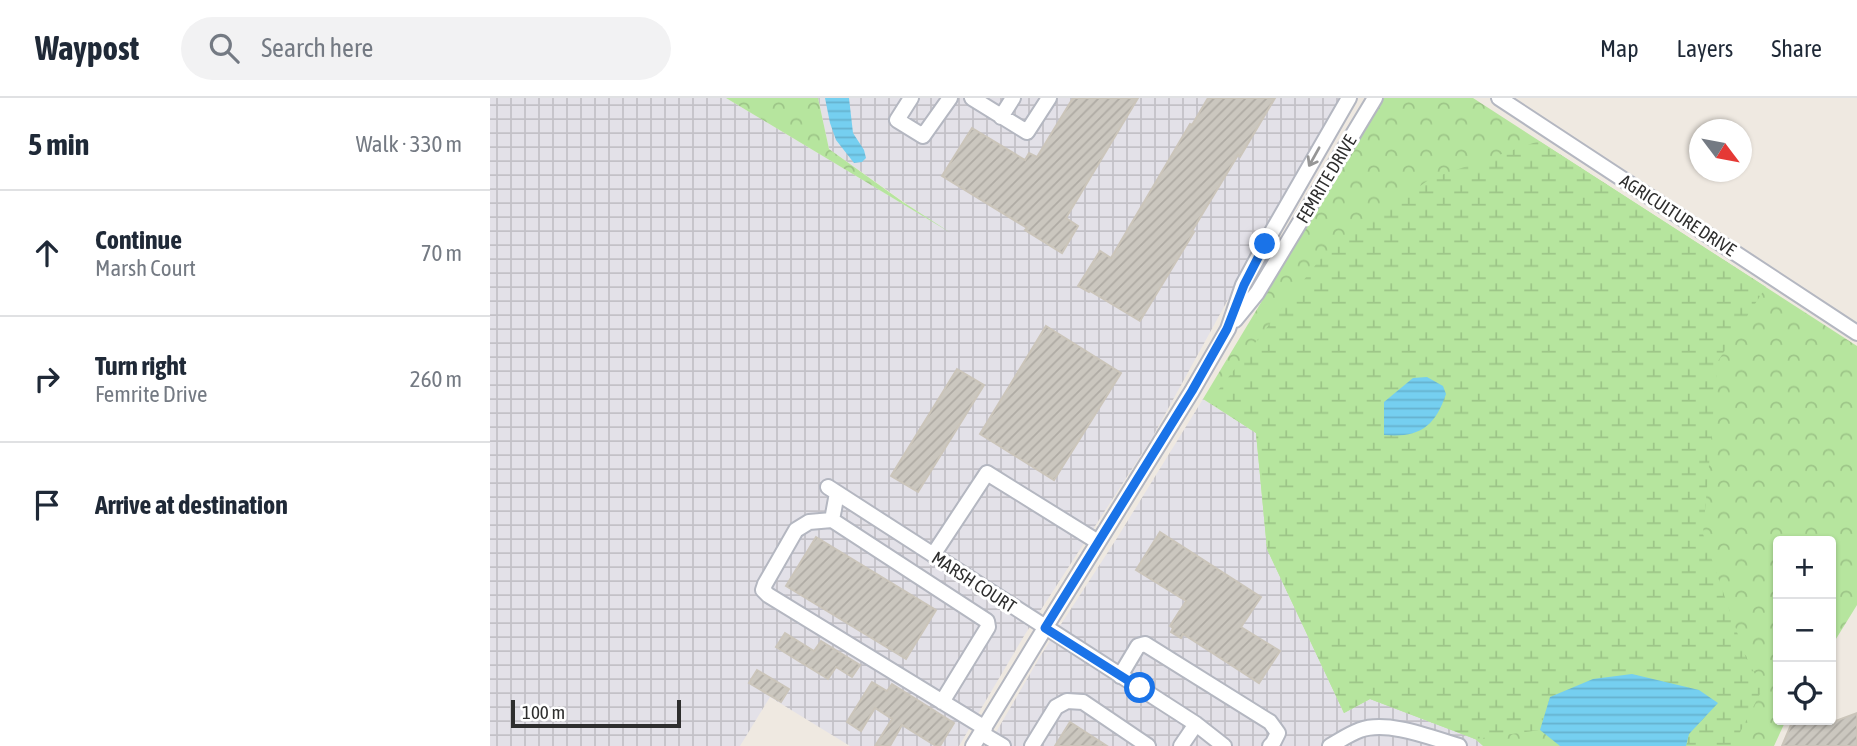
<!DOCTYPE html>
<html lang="en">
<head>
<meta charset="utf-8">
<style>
  body { margin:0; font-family:"Asap Condensed",sans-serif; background:#f2f2f3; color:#1f2937 }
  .controls { position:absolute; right:21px; bottom:21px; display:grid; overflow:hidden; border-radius:7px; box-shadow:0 2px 5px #0004 }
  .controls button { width:63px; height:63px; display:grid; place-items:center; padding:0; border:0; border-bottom:2px solid #e0e1e3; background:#fff; color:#1f2937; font:35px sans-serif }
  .compass { position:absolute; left:1199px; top:21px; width:63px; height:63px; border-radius:50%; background:#fff; box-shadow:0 2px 5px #0004; rotate:122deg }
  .scale { position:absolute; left:21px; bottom:18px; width:170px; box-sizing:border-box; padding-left:7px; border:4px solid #2e2e2e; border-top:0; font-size:19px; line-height:24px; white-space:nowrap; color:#2e2e2e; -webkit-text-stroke:5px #fff; paint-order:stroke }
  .stop { position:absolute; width:21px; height:21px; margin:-16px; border:5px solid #1a73e8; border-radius:50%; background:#fff }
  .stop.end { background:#1a73e8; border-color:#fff; box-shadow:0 2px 7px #0008 }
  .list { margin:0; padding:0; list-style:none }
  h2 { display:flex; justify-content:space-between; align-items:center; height:91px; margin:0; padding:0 28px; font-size:30px }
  h2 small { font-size:23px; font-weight:400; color:#747a83 }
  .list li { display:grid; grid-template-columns:46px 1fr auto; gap:21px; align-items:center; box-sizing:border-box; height:126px; padding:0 28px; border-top:2px solid #e0e1e3 }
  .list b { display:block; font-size:26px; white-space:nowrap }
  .list p { margin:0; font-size:23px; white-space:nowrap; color:#747a83 }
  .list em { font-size:23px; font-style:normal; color:#747a83 }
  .icon { flex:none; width:38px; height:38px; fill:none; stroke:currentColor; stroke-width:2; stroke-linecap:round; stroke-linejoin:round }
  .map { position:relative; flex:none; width:1367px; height:648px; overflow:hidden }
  header { display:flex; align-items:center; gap:42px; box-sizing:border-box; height:98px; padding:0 35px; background:#fff; border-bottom:2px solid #e0e1e3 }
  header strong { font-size:33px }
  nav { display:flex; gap:38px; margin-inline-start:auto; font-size:24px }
  .search { width:490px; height:63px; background:#f2f2f3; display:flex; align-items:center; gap:18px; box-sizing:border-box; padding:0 24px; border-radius:38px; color:#747a83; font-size:26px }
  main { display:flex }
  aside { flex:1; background:#fff }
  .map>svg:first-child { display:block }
  .industrial { fill:url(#industrial-grid) }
  .forest { fill:url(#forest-crowns) }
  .wetland { fill:url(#wetland-marsh) }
  .water { fill:url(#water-rules) }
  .building { fill:url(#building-hatch); stroke:#cbc5ba; stroke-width:2 }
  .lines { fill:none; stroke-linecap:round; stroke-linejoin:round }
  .minor-casing { stroke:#b4b7c1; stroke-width:18 }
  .minor { stroke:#fff; stroke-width:14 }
  .oneway { stroke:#969696 }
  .route { stroke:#1a73e8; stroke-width:9 }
  .labels { text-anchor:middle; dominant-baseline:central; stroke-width:6; stroke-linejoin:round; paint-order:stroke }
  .street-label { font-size:18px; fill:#2e2e2e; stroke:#fff }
</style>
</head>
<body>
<header>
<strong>Waypost</strong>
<div class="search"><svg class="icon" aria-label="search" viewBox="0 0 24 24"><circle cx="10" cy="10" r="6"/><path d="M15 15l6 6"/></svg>Search here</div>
<nav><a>Map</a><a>Layers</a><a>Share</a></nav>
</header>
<main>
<aside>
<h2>5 min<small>Walk · 330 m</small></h2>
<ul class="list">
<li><svg class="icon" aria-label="ahead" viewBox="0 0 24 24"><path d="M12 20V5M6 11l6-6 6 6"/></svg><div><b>Continue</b><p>Marsh Court</p></div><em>70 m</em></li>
<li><svg class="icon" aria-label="right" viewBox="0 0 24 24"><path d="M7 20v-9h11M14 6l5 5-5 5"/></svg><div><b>Turn right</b><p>Femrite Drive</p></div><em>260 m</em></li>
<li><svg class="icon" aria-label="arrive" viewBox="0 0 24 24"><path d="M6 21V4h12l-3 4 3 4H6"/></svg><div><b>Arrive at destination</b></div></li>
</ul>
</aside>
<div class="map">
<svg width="1367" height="648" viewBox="0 0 1367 648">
  <defs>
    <pattern id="industrial-grid" width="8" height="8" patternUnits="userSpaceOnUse" patternTransform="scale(1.75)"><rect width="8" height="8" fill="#e3e1e8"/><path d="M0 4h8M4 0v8" fill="none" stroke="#c3c1c7"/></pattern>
    <pattern id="forest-crowns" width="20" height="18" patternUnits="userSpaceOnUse" patternTransform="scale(1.75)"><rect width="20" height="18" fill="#b6e59e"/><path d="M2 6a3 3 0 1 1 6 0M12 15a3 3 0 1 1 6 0" fill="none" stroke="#9dc588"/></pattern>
    <pattern id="wetland-marsh" width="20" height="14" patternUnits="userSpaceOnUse" patternTransform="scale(1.75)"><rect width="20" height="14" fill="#b6e59e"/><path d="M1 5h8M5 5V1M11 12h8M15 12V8" fill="none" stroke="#9dc588"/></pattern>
    <pattern id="water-rules" width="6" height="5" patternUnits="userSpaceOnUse" patternTransform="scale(1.75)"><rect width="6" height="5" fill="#75cff0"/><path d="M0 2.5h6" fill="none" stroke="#66b2ce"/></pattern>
    <pattern id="building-hatch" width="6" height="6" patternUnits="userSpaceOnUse" patternTransform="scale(1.75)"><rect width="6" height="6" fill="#cbc7bf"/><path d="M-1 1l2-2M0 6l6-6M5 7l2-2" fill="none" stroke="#afaba4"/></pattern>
  </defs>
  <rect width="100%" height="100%" fill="#efe9e1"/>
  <!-- industrial -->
  <path class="industrial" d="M0,0h236l202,121 -99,-70 -11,-51h527l-70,116 -123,224 -128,198 -65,110h-109l-80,-49 -30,49h-250z
    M713,301l53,34 11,116 77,164 26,-14 105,40 8,7h-495l53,-91 76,-117z"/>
  <!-- forest -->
  <path class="forest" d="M236,0h92l11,51 74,53 48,31z
    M894,0h89l384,248v259l-26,42v-106h-53v179h8l-12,26h-291l-8,-7 -105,-40 -26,14 -77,-164 -11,-116 -53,-34z"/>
  <!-- wetland -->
  <path class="wetland" d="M1049,43l227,146 -48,74 -15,173 43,124 17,30 -30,58h-47l3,-12 29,-31 -168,-6 -10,33 -65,9 -105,-40 -26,14 -77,-164 -11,-116 -47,-31 115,-148 106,-75z"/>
  <!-- water -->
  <path class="water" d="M335,0h24l4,35 11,17 2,8 -4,4 -8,1 -18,-23 -6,-17z
    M937,279l16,9 3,8c-11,33 -27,44 -62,41v-33l29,-24z
    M1142,576l67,16 19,13 -29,31 -3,12h-126l-20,-16 10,-33 43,-18z"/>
  <!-- building -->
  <path class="building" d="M583,0h65l-72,120 12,8 -16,27 -37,-23 2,-2 -85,-52 30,-48 53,32 4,-7 8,4z
    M718,0h67l-35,59 -2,-2 -46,76 2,1 -54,89 -50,-30 -1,1 -11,-6 22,-35 11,7 79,-134 2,1z
    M556,228l75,47 -67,107 -74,-46z
    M467,271l27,16 -66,107 -27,-16z
    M670,434l101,65 -20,30 39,24 -21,32 -76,-49 -2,4 -10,-6 2,-4 -3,-2 16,-25 -50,-31z
    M326,439l120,73 -30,49 -120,-73z
    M295,535l29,18 7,-10 39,24 -8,12 -16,-10 -8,12 -52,-32z
    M267,572l32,19 -8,13 -32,-19z
    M382,584l15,9 5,-7 62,39 -14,23h-4l-34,-21 -12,21h-15l17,-27 -17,-11 -14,23 -14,-9z
    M1367,615v33h-75l11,-26h35l5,2z
    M580,624l37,24h-52z"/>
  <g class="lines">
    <defs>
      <path id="minor" d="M421,0l-14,22 26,16 27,-38
        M482,0l55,34 22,-34
        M1009,0l358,235
        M511,19l12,-19
        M745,222l22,-27 118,-195
        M338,389l368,237 28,22
        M347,395l-5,27 -23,2 -13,8 -31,54 -2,6 5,5 217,133
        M342,422l155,101 1,6 -46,75
        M443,457l54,-82 111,69
        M630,578l18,-30 7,-2 125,78 8,11 -5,10 -3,3
        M491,635l22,13
        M483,648l72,-118 147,-237 36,-62 15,-44 22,-41 84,-146
        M542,648l24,-39 11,-6 16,1 65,44
        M691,648l15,-22
        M840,648c9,-5 19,-12 30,-16 28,-10 72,8 99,16"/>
    </defs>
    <!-- minor casing -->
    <use href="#minor" class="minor-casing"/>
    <!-- minor -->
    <use href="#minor" class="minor"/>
  </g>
  <!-- one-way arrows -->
  <defs><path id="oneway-shaft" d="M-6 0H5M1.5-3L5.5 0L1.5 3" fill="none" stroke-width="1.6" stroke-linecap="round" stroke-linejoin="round" transform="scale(1.75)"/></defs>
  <use class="oneway" href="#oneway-shaft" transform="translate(824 59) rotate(119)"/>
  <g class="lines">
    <!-- route -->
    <path class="route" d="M650,590l-95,-60 147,-237 35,-62 17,-44 21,-41"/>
  </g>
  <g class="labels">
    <!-- street labels -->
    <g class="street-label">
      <text transform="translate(836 81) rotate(-59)">FEMRITE DRIVE</text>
      <text transform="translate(1188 117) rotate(33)">AGRICULTURE DRIVE</text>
      <text transform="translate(484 484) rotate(33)">MARSH COURT</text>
    </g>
  </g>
</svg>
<div class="controls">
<button>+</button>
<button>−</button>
<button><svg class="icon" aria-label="locate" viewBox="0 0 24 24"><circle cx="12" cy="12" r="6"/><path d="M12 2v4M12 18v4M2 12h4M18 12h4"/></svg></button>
</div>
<svg class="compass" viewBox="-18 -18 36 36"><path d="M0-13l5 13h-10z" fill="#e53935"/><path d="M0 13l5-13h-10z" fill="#747a83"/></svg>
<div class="scale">100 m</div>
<div class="stop" style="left:650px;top:590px"></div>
<div class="stop end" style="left:775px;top:146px"></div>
</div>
</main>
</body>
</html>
